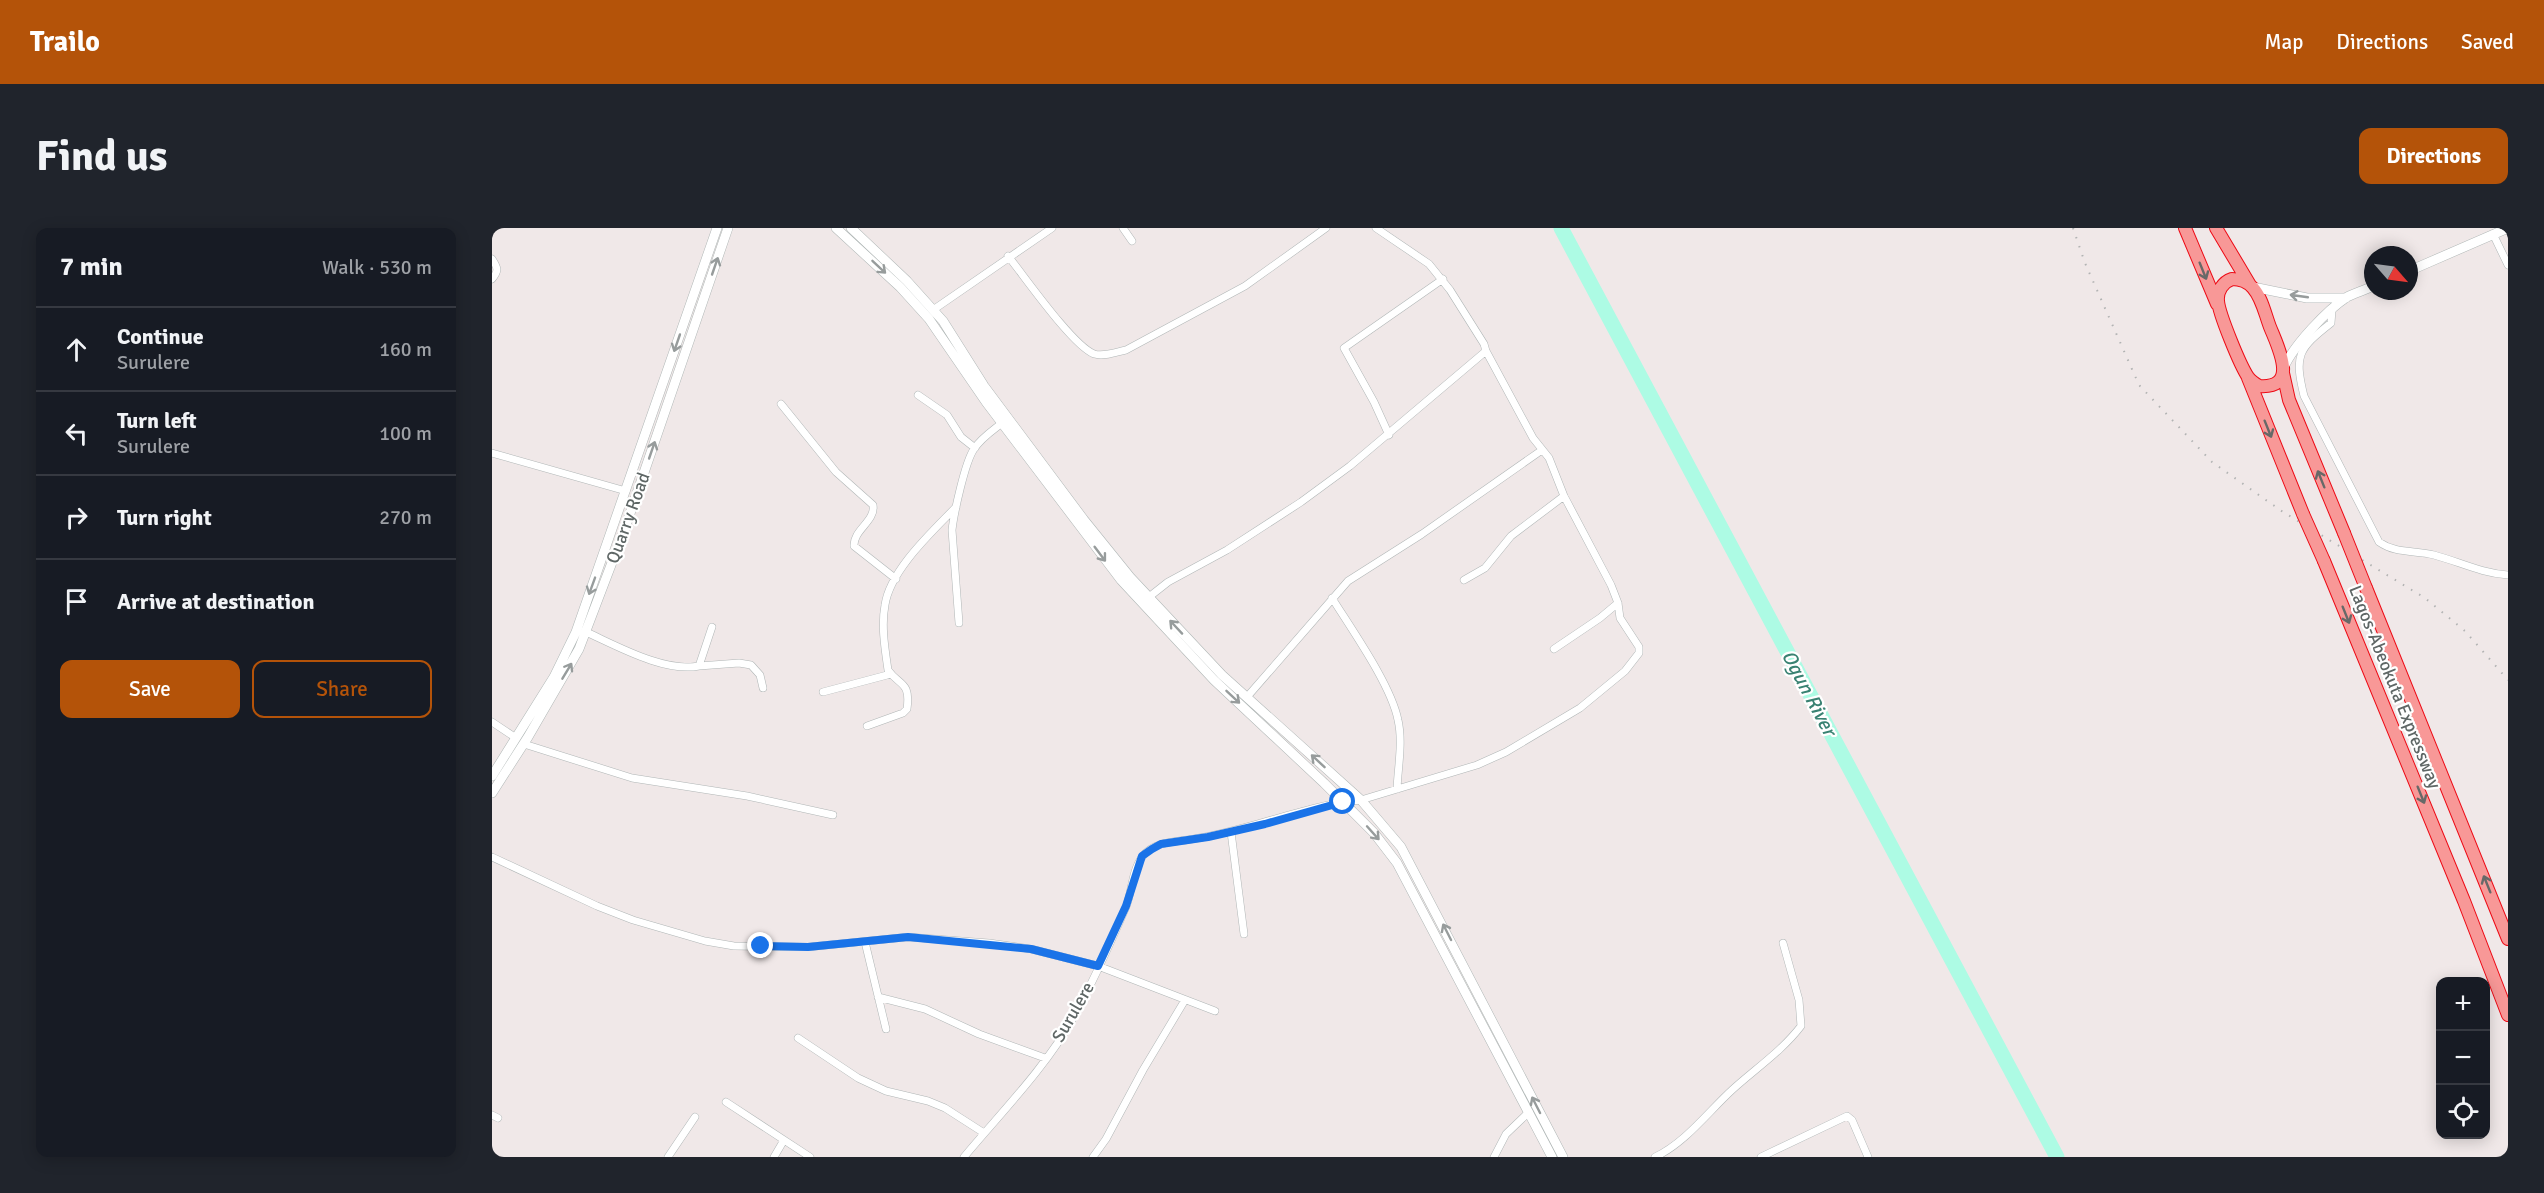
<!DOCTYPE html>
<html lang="en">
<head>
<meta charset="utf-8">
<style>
  body { margin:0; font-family:Signika,sans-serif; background:#20242c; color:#f1f3f6 }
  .controls { position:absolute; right:18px; bottom:18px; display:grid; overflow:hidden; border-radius:12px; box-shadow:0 3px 15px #0003 }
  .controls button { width:54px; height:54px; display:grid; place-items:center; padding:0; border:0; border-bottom:2px solid #363941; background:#171b24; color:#f1f3f6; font:30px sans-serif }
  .compass { position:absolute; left:1872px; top:18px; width:54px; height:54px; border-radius:50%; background:#171b24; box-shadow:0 3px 15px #0003; rotate:118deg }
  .stop { position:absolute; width:18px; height:18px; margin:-14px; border:4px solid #1a73e8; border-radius:50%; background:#fff }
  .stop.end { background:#1a73e8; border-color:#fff; box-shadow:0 2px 6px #0008 }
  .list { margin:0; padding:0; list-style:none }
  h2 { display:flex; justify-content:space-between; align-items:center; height:78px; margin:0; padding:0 24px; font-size:26px }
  h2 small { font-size:20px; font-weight:400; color:#9ea1a6 }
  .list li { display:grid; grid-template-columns:39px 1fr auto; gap:18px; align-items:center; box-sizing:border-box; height:84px; padding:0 24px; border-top:2px solid #363941 }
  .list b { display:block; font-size:22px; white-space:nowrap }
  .list p { margin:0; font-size:20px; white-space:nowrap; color:#9ea1a6 }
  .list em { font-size:20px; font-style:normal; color:#9ea1a6 }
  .actions { display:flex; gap:12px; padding:18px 24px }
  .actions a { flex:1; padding:14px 0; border:2px solid #b45309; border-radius:12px; text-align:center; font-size:21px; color:#b45309 }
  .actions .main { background:#b45309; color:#fff }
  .icon { flex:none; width:33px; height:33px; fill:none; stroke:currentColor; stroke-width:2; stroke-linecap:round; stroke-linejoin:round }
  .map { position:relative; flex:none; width:2016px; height:929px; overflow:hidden; border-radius:12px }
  header { display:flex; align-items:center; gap:36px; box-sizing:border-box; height:84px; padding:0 30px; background:#b45309; color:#fff }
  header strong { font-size:28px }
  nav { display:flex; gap:33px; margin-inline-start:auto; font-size:21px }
  .intro { display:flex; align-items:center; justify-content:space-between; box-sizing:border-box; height:144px; padding:0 36px }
  h1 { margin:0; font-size:42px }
  .button { padding:15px 27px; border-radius:12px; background:#b45309; color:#fff; font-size:21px; font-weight:700 }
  main { display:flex; gap:36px; padding:0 36px }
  aside { flex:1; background:#171b24; border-radius:12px; box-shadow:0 3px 15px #0003 }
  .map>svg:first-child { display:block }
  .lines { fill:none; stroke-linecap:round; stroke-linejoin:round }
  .river { stroke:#adfbe4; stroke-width:15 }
  .street-casing { stroke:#b0b6b6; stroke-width:8 }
  .secondary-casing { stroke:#b0b7b6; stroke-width:10 }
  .highway-casing { stroke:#ed0b16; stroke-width:14 }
  .street { stroke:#fff; stroke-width:7 }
  .secondary { stroke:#fff; stroke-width:9 }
  .highway { stroke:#f89897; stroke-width:12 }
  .rail { stroke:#b2b3b3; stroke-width:2; stroke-dasharray:1.5 8; stroke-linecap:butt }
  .highway-bridge-casing { stroke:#ed0b16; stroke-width:14; stroke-linecap:butt }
  .highway-bridge { stroke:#f89897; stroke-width:12 }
  .oneway { stroke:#979c9c }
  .oneway2 { stroke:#676968 }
  .route { stroke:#1a73e8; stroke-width:8 }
  .labels { text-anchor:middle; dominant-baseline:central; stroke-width:4.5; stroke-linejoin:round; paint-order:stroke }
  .street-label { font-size:18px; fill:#5f6766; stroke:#fff }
  .water-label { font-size:20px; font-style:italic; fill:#398272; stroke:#fff }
</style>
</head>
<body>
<header>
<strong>Trailo</strong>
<nav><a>Map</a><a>Directions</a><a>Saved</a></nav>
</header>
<div class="intro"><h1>Find us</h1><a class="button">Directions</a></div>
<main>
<aside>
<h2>7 min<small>Walk · 530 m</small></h2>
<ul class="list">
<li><svg class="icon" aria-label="ahead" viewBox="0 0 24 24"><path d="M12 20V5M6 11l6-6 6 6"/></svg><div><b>Continue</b><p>Surulere</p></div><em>160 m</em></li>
<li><svg class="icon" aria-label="left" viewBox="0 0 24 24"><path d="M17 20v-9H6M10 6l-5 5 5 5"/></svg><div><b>Turn left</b><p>Surulere</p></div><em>100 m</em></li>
<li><svg class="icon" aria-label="right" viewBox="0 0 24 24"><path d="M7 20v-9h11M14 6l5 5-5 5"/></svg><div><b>Turn right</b></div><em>270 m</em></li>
<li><svg class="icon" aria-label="arrive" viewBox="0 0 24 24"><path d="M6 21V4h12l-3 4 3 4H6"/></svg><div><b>Arrive at destination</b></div></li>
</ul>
<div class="actions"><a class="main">Save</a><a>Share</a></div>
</aside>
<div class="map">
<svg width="2016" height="929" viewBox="0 0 2016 929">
  <rect width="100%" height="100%" fill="#f0e8e8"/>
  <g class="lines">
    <!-- river -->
    <path class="river" d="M1069,0l496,929"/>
    <defs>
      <path id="street" d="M631,0l9,13
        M2001,6l15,31
        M516,28c17,21 64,89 86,98 10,3 22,-2 32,-4l119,-64 81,-58
        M0,31c6,9 7,12 0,20
        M441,82l119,-82
        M1840,82l-1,13c-33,26 -37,32 -27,73l75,146c17,12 36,8 55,13 26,7 47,18 74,20
        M426,167l29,20 14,22 14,11
        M289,176l55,68 37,33c3,16 -20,25 -19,41l42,33
        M897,207l-15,-33 -30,-54 99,-69
        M0,225l134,38
        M972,352l21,-12 26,-32 53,-40
        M657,369l19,-15 59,-32 74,-48 49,-36 136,-115
        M840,370c20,32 59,87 66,122 5,22 0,47 -1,69
        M467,395l-7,-93c2,-17 13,-68 22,-81 7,-11 18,-18 28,-26
        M94,404c31,14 79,41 113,34l13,-39
        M1062,421l46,-31 18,-15
        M207,438l40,-3 12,2 9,10 3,13
        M331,464l68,-18
        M755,469l101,-116 74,-47 120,-84
        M0,494l24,16
        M375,498l36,-13 4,-4c4,-28 -8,-23 -19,-39 -3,-21 -7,-44 -3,-65 5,-35 48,-74 71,-98
        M32,516l108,34 115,18 86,19
        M739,604l13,102
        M0,629l105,49 36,14 72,21 29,5 74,1 100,-10 81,6 42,6 67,17 117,45
        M373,714l21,87
        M386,769l47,12 54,25 66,24
        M306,810l60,40 28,13 42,10 17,7 39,25
        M234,874l84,55
        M0,887l6,3
        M176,929l27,-40
        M282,929l10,-17
        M472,929c35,-42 83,-91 109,-139 20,-35 37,-74 53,-111 6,-15 6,-38 17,-51 11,-15 34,-14 50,-17 57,-8 111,-34 168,-39l116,-35 29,-13 74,-44 45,-37 14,-18v-6l-19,-29 -2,-15 -7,-18 -47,-89 -15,-38 -16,-20 -47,-87 -2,-7 -34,-54 -21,-26 -53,-36
        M601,929l13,-18 37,-69 42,-70
        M1002,929l12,-23 23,-22
        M1163,929c30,-14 53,-45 77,-67 23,-21 50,-39 69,-64l-2,-26 -16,-57
        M1269,929l86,-41 5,4 16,37"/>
      <path id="secondary" d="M344,0l64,59 29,32 57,83 135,178 93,100 110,103 50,50 23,30 155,294
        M359,0l56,53 36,40 41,65 100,134 46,57 92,98 139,125 40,47 162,310
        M1917,43l99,-43
        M1761,59l54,11h39
        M1792,139c10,-22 43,-57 63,-70 8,-4 18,-7 26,-11
        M0,548l62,-99 22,-45 141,-404
        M0,565l36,-56 51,-88 45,-118 104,-303"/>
      <path id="highway" d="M1693,0l32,76
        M1724,0l34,57
        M1740,51c8,0 16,3 21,9 9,10 12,26 17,39 8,20 30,62 -11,59 -5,-3 -8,-5 -11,-9 -8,-12 -29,-63 -30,-76 -1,-10 5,-19 14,-22z
        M1791,145l6,27 55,133
        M1756,150l55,136
        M1832,333l140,340 44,114
        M1874,360l142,351"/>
    </defs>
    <!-- street casing -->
    <use href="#street" class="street-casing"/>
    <!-- secondary casing -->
    <use href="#secondary" class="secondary-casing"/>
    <!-- highway casing -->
    <use href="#highway" class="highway-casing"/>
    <!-- street -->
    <use href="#street" class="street"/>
    <!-- secondary -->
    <use href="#secondary" class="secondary"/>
    <!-- highway -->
    <use href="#highway" class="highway"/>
    <!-- rail -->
    <path class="rail" d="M1581,0l12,35 54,122 73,77 71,50 142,86 40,33 43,49"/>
    <defs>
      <path id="highway-bridge" d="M1811,286l21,47
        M1852,305l22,55"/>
    </defs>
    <!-- highway-bridge casing -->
    <use href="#highway-bridge" class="highway-bridge-casing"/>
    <!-- highway-bridge -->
    <use href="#highway-bridge" class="highway-bridge"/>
  </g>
  <!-- one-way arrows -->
  <defs><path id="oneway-shaft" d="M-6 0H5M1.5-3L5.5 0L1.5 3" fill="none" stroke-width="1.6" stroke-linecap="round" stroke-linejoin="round" transform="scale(1.5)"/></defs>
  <g class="oneway">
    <use href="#oneway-shaft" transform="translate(223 38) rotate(-71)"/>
    <use href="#oneway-shaft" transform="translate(387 39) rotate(43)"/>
    <use href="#oneway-shaft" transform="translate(1807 68) rotate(-172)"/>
    <use href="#oneway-shaft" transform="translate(185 115) rotate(109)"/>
    <use href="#oneway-shaft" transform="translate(160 222) rotate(-71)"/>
    <use href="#oneway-shaft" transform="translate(608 326) rotate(53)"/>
    <use href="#oneway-shaft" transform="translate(100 358) rotate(110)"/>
    <use href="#oneway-shaft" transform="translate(684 399) rotate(-133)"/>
    <use href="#oneway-shaft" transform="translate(75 443) rotate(-59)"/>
    <use href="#oneway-shaft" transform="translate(741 469) rotate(43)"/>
    <use href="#oneway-shaft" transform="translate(826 533) rotate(-137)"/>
    <use href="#oneway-shaft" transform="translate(881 605) rotate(48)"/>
    <use href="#oneway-shaft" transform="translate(955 704) rotate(-117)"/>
    <use href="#oneway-shaft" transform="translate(1044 877) rotate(-117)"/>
  </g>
  <g class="oneway2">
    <use href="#oneway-shaft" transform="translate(1711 43) rotate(68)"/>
    <use href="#oneway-shaft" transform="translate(1776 201) rotate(68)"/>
    <use href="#oneway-shaft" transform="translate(1829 251) rotate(-112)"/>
    <use href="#oneway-shaft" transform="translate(1854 387) rotate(68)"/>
    <use href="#oneway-shaft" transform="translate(1929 567) rotate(68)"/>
    <use href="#oneway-shaft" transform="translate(1995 656) rotate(-112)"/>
  </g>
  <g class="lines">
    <!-- route -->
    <path class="route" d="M269,718l47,1 100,-10 123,12 67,17 28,-60 16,-50 10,-7 9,-5 47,-7 57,-13 78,-22"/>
  </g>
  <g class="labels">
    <!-- street labels -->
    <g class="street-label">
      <text transform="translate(136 290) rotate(-70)">Quarry Road</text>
      <text transform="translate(1903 459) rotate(68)">Lagos-Abeokuta Expressway</text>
      <text transform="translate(581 784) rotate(-60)">Surulere</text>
    </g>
    <!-- water labels -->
    <g class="water-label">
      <text transform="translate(1317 465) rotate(62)">Ogun River</text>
    </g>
  </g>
</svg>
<div class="controls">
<button>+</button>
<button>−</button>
<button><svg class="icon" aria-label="locate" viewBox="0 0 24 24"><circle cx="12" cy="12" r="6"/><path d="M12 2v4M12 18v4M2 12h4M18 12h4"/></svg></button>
</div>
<svg class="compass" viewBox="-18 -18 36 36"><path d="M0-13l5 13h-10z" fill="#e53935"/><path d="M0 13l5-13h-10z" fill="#9ea1a6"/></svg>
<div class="stop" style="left:851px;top:574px"></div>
<div class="stop end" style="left:269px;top:718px"></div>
</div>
</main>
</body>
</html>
